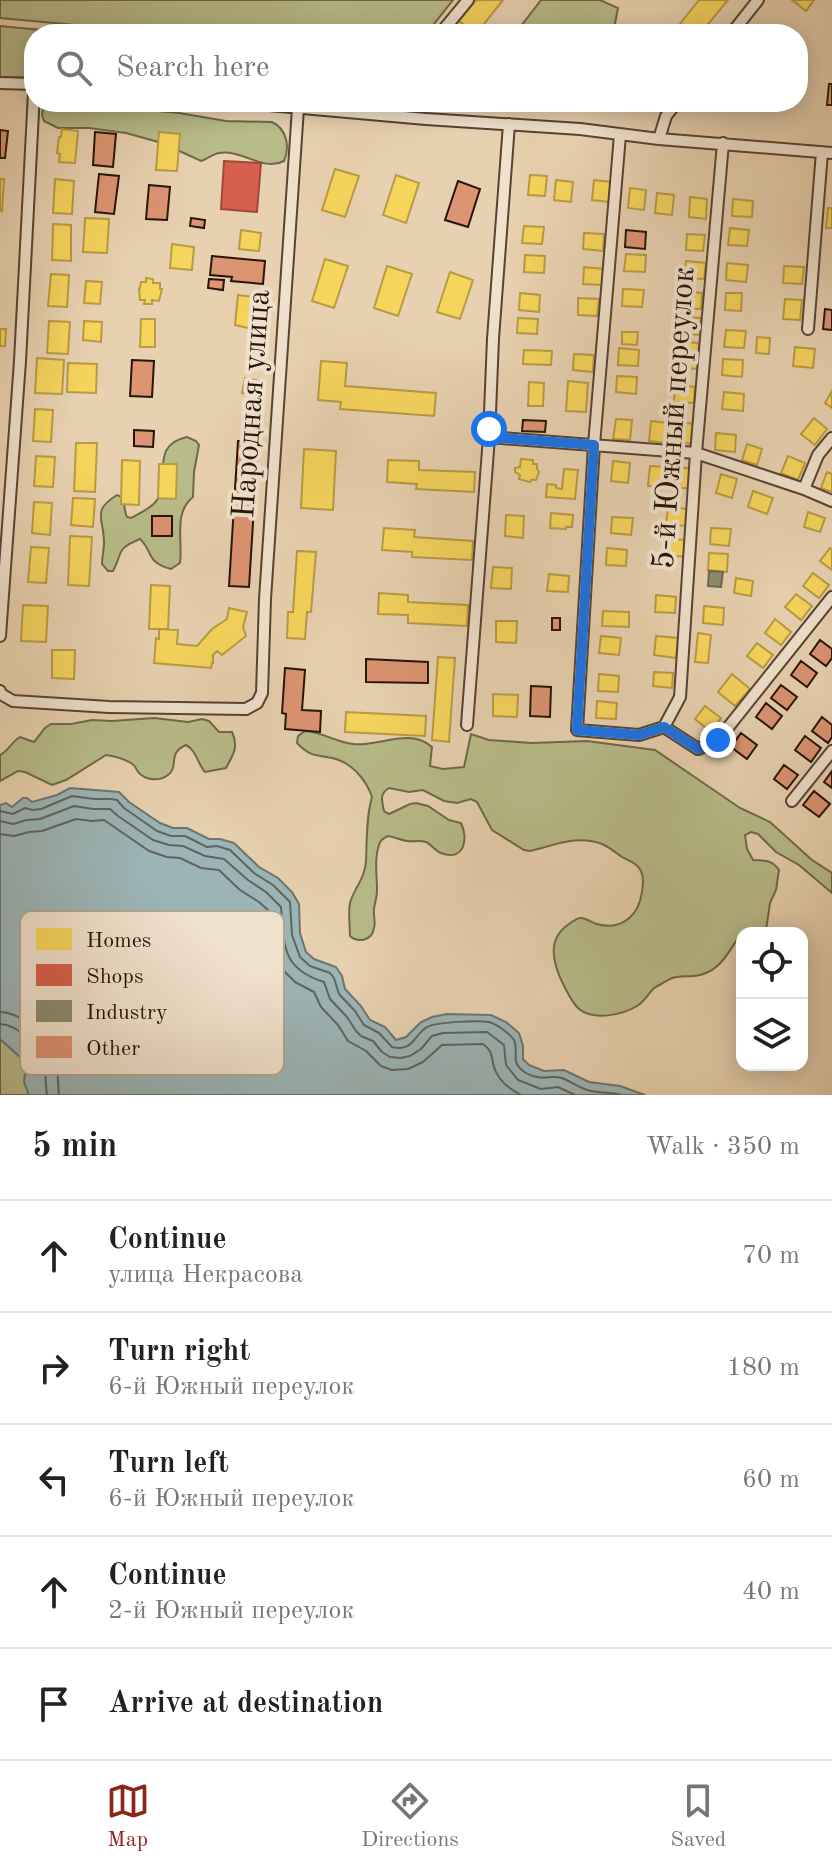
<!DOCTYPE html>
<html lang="en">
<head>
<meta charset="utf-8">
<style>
  body { margin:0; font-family:"Old Standard TT",serif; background:#f6f6f6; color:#222 }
  .controls { position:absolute; right:24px; bottom:24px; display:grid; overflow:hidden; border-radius:16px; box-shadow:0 4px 20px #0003 }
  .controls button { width:72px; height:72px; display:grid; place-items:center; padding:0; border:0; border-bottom:2px solid #e0e0e0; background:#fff; color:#222; font:40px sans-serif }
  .stop { position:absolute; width:24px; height:24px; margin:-18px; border:6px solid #1a73e8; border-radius:50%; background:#fff }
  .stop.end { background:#1a73e8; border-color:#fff; box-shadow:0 2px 8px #0008 }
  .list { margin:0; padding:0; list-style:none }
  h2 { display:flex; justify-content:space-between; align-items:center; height:104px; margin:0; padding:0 32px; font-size:34px }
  h2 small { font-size:26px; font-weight:400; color:#767676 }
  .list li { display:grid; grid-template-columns:52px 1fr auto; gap:24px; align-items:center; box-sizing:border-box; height:112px; padding:0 32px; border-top:2px solid #e0e0e0 }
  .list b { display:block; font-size:30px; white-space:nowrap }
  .list p { margin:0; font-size:26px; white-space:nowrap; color:#767676 }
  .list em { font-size:26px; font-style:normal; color:#767676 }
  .icon { flex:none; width:44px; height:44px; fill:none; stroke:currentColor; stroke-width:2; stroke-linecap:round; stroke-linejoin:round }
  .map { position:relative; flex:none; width:832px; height:1095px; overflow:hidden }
  .search { position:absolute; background:#fff; box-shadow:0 4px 20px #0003; left:24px; right:24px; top:24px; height:88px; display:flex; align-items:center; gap:20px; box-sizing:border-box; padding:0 28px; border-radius:32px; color:#767676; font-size:30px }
  .sheet { height:664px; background:#fff }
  nav { display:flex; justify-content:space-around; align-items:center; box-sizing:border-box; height:112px; border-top:2px solid #e0e0e0; background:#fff; font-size:22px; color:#767676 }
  nav a { display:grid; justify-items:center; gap:4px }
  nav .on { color:#8f2418 }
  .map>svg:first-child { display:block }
  .green { fill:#b8bb8a; stroke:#6f6849; stroke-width:2 }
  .water { fill:#9bb5b6; stroke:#6c7570; stroke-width:2 }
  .homes { fill:#f6d55c; stroke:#b89b43; stroke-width:2 }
  .shops { fill:#d6604d; stroke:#a14938; stroke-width:2 }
  .industry { fill:#8c8c6e; stroke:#6d684f; stroke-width:2 }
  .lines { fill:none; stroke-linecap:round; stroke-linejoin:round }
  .shore { stroke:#60645f; stroke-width:2 }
  .building { fill:#dc9473; stroke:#261408; stroke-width:2 }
  .minor-casing { stroke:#564332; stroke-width:14 }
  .minor { stroke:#f0e1cc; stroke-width:10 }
  .route { stroke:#1a73e8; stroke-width:10 }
  .labels { text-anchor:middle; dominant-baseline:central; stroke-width:8; stroke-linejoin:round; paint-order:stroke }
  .street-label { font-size:32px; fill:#261408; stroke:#f0e1cc }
  .key { fill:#f0e1cc; stroke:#b3a491; stroke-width:2 }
  .key-label { font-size:22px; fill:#261408 }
</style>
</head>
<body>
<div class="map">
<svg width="832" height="1095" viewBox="0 0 832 1095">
  <rect width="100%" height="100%" fill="#e8d1b0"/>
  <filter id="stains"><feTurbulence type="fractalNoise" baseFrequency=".0025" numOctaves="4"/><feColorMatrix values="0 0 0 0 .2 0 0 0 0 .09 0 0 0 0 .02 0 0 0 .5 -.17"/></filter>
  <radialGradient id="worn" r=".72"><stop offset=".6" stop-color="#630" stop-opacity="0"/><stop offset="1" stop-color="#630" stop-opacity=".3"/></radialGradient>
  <!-- green -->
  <path class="green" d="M0,0h453l-27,34h-254l-172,-16z
    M541,0h59l18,8 -5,26h-71l-24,-4z
    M0,26l83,8h-49v44l-34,-1z
    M53,102l41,1 20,4 65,6 47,8 46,1c15,7 18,25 12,39 -21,11 -42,-12 -65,-8 -6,1 -12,6 -18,8l-39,-18 -36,-10 -37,-5h-31l-14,-7 -2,-6 1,-6z
    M187,437l9,4 3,4 -5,27 -1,25c-20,16 -10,44 -13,66l-9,6c-26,-7 -17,-17 -31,-30 -25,10 -17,14 -27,32h-5l-6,-7c0,-8 2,-14 2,-21 0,-25 -13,-32 13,-48l5,2c4,6 1,13 5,20l4,1c9,-5 21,-10 26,-18 14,-21 -8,-55 30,-63z
    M154,718l34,4 14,-3 7,2 10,11h13c7,15 1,23 -6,36l-21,4c-8,-9 -8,-21 -19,-27 -20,9 -6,21 -18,30 -9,7 -22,5 -29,-2 -5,-6 -2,-6 -8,-10 -7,-4 -17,-7 -25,-8l-40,25 -14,5 -27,-13 -7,-1 -18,10v-26c9,-4 11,-13 20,-18l14,5 11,-14 6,-4h20l21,-4 20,1z
    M305,731c17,1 31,11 48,13 26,3 57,-17 79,3l-2,19 13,3 21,-2 7,-33 18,6 43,3 55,-2 68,9 85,58 30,14 42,38 20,13v20l-33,-28 -23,-13 -18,-18 -7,-2 -6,3 2,14 6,11c12,1 18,-1 26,10l-3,20 -6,13 -4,27 -7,3h-18c-12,19 -22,41 -47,43 -8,1 -16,-1 -24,3 -5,3 -11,6 -16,9 -6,6 -9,13 -17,18 -15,9 -43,15 -58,3 -8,-7 -20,-32 -23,-43 -5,-17 -2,-32 13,-42 3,-2 8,-6 11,-6 6,-1 11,5 17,6 20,6 37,-4 43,-23 2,-8 5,-22 1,-30 -4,-8 -12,-10 -19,-14 -7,-5 -13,-10 -20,-13 -24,-10 -49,2 -72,7l-6,-1 -32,-20 -15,-28 -6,-3 -14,4 -13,-2 -21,-11 -14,2 -20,-4c-10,6 -7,13 -5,23l5,3 21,-10 6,-1 12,3 21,14 12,3c8,16 3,39 -20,30 -6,-2 -10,-9 -15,-11 -6,-2 -13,0 -19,-1 -7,-1 -12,-4 -19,-5 -5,3 -7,3 -9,9 -5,14 -2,30 -2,45 0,7 -2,12 -3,19 -1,6 2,13 0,19 -2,13 -16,15 -24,8 0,-10 -2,-23 0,-33 4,-15 15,-24 16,-42 1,-21 0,-43 6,-64 -6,-18 -21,-35 -40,-39 -16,-3 -23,-2 -35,-15l1,-7z
    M0,1039l19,17 7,10 3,29h-29z"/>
  <!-- water -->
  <path class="water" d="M70,788l49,4 10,10 31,21 13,5h14l22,11h11l14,4 25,24 19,11 14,14 7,12 1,29 6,19 8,7 22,8 6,9 3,13 16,17 9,14 15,7 11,13 10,-3 15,-15 11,-5 15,-3 44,1 15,7 13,11 4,13v13l6,6 15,6 20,-1 25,12 31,4 25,9h-616l-5,-13 2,-16 -7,-10 -19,-17v-234l6,-2 6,4 11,-9h4l5,4 25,-7z"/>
  <!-- homes -->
  <path class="homes" d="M476,0h27l-27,34 -17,-13z
    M699,0h29l-28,34h-28z
    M792,0h22l-8,11z
    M459,21l17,13h-28z
    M62,129l16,2 -3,32 -16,-1 1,-8 -3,-1 2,-16h2z
    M159,132l21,2 -3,37 -21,-1z
    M335,169l24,7 -14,41 -23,-7z
    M396,175l23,8 -13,40 -23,-8z
    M530,175l17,1 -2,20 -17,-1z
    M0,179h4l-2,32h-2z
    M55,179l19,2 -2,33 -19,-1z
    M556,180l17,2 -2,20 -17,-2z
    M594,180l17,2 -2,20 -17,-2z
    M630,188l16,2 -2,20 -16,-2z
    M657,193l17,2 -2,20 -17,-2z
    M690,197l17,2 -1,20 -17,-2z
    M733,199l20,2 -1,16 -20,-1z
    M828,208h4v20h-6z
    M85,218l24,1 -2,34 -24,-1z
    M53,224l18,1v36l-19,-1z
    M524,226l20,1 -2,17 -20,-1z
    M730,228l19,2 -2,16 -19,-1z
    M241,230l20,3 -2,18 -20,-2z
    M584,233l20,1 -1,17 -20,-2z
    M687,234l18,1 -2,16 -17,-1z
    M172,244l22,3 -2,23 -22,-2z
    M626,254l20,1 -1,17 -21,-1z
    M525,255l20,1 -1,17 -20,-1z
    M325,259l23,7 -14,42 -22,-7z
    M686,261l20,2 -2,16 -20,-1z
    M727,263l21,2 -2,17 -20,-2z
    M387,266l25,8 -14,42 -24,-8z
    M784,266l20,1 -2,17 -19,-1z
    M584,267l20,2 -1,16 -20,-1z
    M450,272l23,8 -13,39 -23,-7z
    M51,274l18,1 -2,32 -19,-1z
    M146,278l7,1v4h7v6h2l-3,12 -7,-1v4h-8l1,-4h-5l-1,-12h1l1,-6h5z
    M86,281l16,1 -2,22 -16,-1z
    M623,289l21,1 -2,17 -20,-1z
    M682,291l20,2 -1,16 -20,-1z
    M520,293l20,2 -1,17 -20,-2z
    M726,293h16l-1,18 -16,-1z
    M238,295l24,3 -2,23 -7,-1 -1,9 -17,-4z
    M578,298l21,1 -2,17 -19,-1z
    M785,299l17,1 -2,20 -17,-1z
    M681,317l20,1 -1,17 -20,-2z
    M518,318l20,1 -1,15 -20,-1z
    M141,319h14v28h-15z
    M49,321l21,1 -2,32 -21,-1z
    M84,321l18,1 -1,20 -18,-2z
    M0,329h6l-1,17h-5z
    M726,330l20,1 -2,17 -20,-1z
    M622,332h16l-1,13 -15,-1z
    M757,337l13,1 -1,16 -13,-1z
    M684,342l15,1 -2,26 -20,-2 1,-12 5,1z
    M795,347l20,2 -2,19 -20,-2z
    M619,348l20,2 -1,16 -20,-1z
    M524,350l28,1 -1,14 -28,-1z
    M574,354l20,1 -1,17 -20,-2z
    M37,358l27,2 -2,34 -27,-1z
    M723,359l20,1 -1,17 -20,-2z
    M321,361l26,2 -2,23 91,7 -2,23 -94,-7 1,-7 -23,-2z
    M68,363l29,1 -1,29 -29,-1z
    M617,376l20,1 -1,17 -20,-2z
    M245,378l16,3 -1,4h-2l-1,10 -8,2v-3l-7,-1z
    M568,381l20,2 -2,29 -20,-1z
    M529,382l15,1 -1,23h-15z
    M675,385l20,2 -1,16 -20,-1z
    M832,391v17l-7,-5z
    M724,392l20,2 -1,17 -21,-2z
    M35,409l18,1 -2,32 -18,-1z
    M814,418l13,11 -12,16 -14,-11z
    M616,419l16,1 -2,20 -17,-1z
    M651,421l17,2 -2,20 -17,-2z
    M678,422l17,2 -2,20 -17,-2z
    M716,433l20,2 -1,17 -20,-2z
    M76,443h21l-2,49 -21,-1z
    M747,444l15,5 -5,16 -15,-5z
    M304,449l32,2 -3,59 -32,-2z
    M36,456l19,1 -2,30 -19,-1z
    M788,456l17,7 -7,17 -17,-7z
    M521,459l12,1v4h4v5l2,3 -3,8h-5l-1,2 -11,-3 1,-4 -5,-3v-4l5,-1z
    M122,460l18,1 -1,44 -18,-1z
    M388,460l31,1v9l56,2 -1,20 -58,-3 1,-5 -30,-2z
    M613,461l17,2 -2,20 -17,-2z
    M159,464h18l-1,35 -18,-1z
    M650,466l17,1 -2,20 -17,-1z
    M676,467l17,2 -2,20 -17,-2z
    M564,469l14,1 -3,29 -29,-2 1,-13 9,1v3l6,1z
    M827,472l5,2v18l-11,-4z
    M721,474l16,5 -5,19 -16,-5z
    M753,491l20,7 -6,16 -19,-7z
    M73,498l22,1 -2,28 -22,-2z
    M34,502l18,1 -2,32 -18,-2z
    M668,507l20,2 -2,17 -20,-2z
    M808,512l17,6 -5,14 -16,-5z
    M551,513l22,2 -1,12h-6v2l-16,-1z
    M506,515l18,1 -1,22 -18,-2z
    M612,517l21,1 -2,17 -20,-2z
    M384,528l31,2 -1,7 59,4 -1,19 -60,-3v-5l-30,-2z
    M711,528l20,1 -2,17 -19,-2z
    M70,536l22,1 -3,49 -21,-1z
    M667,539l20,1 -1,17 -21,-2z
    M31,547l18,1 -3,35 -18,-1z
    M607,548l20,2 -1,16 -20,-1z
    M830,548l2,1v21l-12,-9z
    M297,551l19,1 -5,60h-4l-2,27 -18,-1 1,-26h5z
    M709,553l19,1 -1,18 -19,-2z
    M493,567l19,1 -1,21 -20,-1z
    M813,573l16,12 -10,13 -16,-12z
    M549,574l20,2 -1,16 -21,-1z
    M736,578l17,3 -2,15 -17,-3z
    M151,585l19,1 -2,43h-19z
    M379,593l29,2v7l60,3 -1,21 -59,-3v-8l-30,-1z
    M796,594l16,12 -11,14 -16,-13z
    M656,595l20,2 -1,16 -20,-1z
    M23,605l25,1 -2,36 -25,-1z
    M704,606l20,2 -1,17 -20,-2z
    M229,608l18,4 -4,15 3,9 -24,19 -5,-4 -4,4v8h-1l-1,5 -57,-5 2,-25 3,1v-10l19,1 -1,14 20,2 15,-17 15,-10z
    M603,611l26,1v15l-27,-1z
    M775,619l16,13 -10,13 -16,-12z
    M496,621h21l-1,22 -20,-1z
    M698,633l13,2 -3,28 -13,-1z
    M601,636l20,2 -2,17 -20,-2z
    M656,636l22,2 -2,20 -22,-3z
    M757,643l16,12 -10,13 -16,-12z
    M52,650h23l-1,29 -22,-1z
    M438,657l17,1 -6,84 -17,-2z
    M654,672l19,1 -1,15 -19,-2z
    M599,674l20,2 -1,16 -20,-1z
    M732,674l18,15 -15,17 -17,-14z
    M493,694l25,1 -1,22 -24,-1z
    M597,701l20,2 -1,16 -20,-1z
    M705,706l16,12 -10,14 -16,-13z
    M346,712l80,4 -1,20 -80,-4z"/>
  <!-- shops -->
  <path class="shops" d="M224,161l37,2 -4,49 -36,-3z"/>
  <!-- industry -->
  <path class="industry" d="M709,571l14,1 -2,15 -13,-1z"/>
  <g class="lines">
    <!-- shore -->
    <path class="shore" d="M0,811l13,3 12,-6 8,2 8,-1 31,-13 22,3h16l7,1 7,8 33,23 14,5h14l22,11 10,-1 13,4 24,23 19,12 17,17 2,33 8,22 10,9 20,7 4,5 5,16 16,17 9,14 15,8 13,14c21,5 21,-11 35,-20 9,-5 51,-7 62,-5 8,2 21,12 25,18 6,12 -6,22 12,33 16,9 25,1 36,5 10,4 19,11 29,13 10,2 20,1 31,4
      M0,821l13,3 14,-4 13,-1 34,-13 19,3h17l8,7 35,24 16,5 14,1 22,10 19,3 24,21 18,12 15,15c3,39 1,62 43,75l6,17 17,18 9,14 5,5 12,5 9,11 8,5 11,1 9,-2 11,-7 11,-13 11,-3 44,-1 17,13 2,20 12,15 23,9 17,-2 17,8
      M0,834l14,2 15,-4 13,-1 34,-12 16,2 12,-1 45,31 18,6 13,1 21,10 18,2 21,20 19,12 10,9 2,29 4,16 6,12 14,14 19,10 7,15 17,18 10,16 18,10 15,15 11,4 16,-1 15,-7 19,-17 41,-1c10,7 8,12 11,23 4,13 15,22 27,28
      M0,1012c24,1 51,27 56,50 2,8 2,25 3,33
      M0,1024c18,1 38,21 44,38 1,5 2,27 3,33"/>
  </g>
  <!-- building -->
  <path class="building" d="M829,84h3v21h-5z
    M0,130l8,1 -3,27h-5z
    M95,132l21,2 -3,33 -20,-2z
    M99,174l20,2 -5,38 -19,-2z
    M458,181l22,8 -12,38 -23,-7z
    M149,185l21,2 -3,33 -21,-1z
    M191,218l14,2 -1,8 -14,-2z
    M626,230l20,2 -1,17 -20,-2z
    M212,256l53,5 -2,23 -32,-3 1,-4 -22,-2z
    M209,279l15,1 -1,10 -15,-2z
    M825,309l7,1v20l-9,-1z
    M132,360l22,1 -2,36 -22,-1z
    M523,420l23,1 -1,11 -23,-1z
    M134,430l20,1 -1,16 -19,-1z
    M238,441l20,2 -9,144 -20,-1z
    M152,516h20v20h-20z
    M552,618h8v12h-8z
    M820,640l12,9v9l-6,8 -16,-12z
    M366,659l62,3v21l-62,-1z
    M801,661l16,12 -10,14 -16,-12z
    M285,668l20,2 -3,40 19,1 -1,21 -35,-3 1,-15 -4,-1z
    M781,685l16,12 -10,13 -16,-12z
    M531,686l20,1 -1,30 -20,-1z
    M766,703l16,13 -10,13 -16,-12z
    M822,717l10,8v12l-4,6 -16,-12z
    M741,733l16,12 -10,14 -16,-12z
    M805,736l16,12 -10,14 -16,-12z
    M784,765l14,10 -11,14 -13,-10z
    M832,771v17l-8,-6z
    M814,791l16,13 -11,13 -16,-12z"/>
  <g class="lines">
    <defs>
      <path id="minor" d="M440,34l28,-34
        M731,34l27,-34
        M0,83l34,1
        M234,102l192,17 154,10 79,10 173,14
        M620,135l-26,310 -17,285 62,5 25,-8 16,-30 16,-244 27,-310
        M659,139l7,-23 11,-14
        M808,329l14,-177
        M489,437l207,16 108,36 28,12
        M804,489l14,-34 14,-17
        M0,636l20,-275 14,-268
        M0,691l1,3 12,7 96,6 137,2 11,-6 5,-10 3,-94 33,-491
        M467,725l22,-288 4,-98 16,-215
        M664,727l34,22 20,-9 114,-143
        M792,801l40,-50"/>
    </defs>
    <!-- minor casing -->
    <use href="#minor" class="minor-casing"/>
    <!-- minor -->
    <use href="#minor" class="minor"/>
  </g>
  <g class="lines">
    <!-- route -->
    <path class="route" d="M489,429v8l105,8 -17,285 62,5 25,-8 34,22 20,-9"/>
  </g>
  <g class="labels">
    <!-- street labels -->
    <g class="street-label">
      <text transform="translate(253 404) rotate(-86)">Народная улица</text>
      <text transform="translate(675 418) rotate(-86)">5-й Южный переулок</text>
    </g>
  </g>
  <!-- legend -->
  <rect x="20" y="911" width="264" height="164" rx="12" class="key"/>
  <rect x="36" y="928" width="36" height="22" fill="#f6d55c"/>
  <rect x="36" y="964" width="36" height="22" fill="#d6604d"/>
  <rect x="36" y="1000" width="36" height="22" fill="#8c8c6e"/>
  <rect x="36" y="1036" width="36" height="22" fill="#dc9473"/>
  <g class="key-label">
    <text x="86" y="947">Homes</text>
    <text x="86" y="983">Shops</text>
    <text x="86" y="1019">Industry</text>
    <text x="86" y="1055">Other</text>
  </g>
  <rect width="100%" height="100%" filter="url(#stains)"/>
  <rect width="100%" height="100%" fill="url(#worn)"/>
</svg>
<div class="controls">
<button><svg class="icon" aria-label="locate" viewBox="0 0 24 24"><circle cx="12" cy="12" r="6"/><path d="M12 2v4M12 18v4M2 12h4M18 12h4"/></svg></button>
<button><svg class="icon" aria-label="layers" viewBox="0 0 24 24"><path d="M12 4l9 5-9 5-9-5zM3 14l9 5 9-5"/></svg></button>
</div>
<div class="stop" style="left:489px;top:429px"></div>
<div class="stop end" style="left:718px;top:740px"></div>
<div class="search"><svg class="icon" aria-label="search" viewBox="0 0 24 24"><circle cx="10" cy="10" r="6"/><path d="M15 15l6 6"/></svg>Search here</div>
</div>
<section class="sheet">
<h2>5 min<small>Walk · 350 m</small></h2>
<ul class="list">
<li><svg class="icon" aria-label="ahead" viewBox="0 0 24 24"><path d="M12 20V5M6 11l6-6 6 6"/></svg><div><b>Continue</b><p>улица Некрасова</p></div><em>70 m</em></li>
<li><svg class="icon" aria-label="right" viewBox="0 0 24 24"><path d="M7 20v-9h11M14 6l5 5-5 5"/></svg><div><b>Turn right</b><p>6-й Южный переулок</p></div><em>180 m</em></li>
<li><svg class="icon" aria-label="left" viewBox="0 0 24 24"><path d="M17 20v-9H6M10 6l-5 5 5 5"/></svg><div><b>Turn left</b><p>6-й Южный переулок</p></div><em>60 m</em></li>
<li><svg class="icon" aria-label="ahead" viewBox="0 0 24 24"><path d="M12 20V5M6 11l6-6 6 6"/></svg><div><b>Continue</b><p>2-й Южный переулок</p></div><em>40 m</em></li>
<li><svg class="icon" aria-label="arrive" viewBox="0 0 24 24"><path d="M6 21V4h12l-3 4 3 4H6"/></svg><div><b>Arrive at destination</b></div></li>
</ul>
</section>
<nav>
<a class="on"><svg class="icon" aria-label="map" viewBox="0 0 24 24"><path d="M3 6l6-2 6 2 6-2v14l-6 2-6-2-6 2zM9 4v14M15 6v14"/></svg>Map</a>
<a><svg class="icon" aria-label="directions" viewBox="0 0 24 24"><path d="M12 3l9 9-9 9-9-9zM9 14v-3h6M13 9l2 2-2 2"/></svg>Directions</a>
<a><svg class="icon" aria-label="saved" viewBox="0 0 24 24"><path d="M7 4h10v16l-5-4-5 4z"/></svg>Saved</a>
</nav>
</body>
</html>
